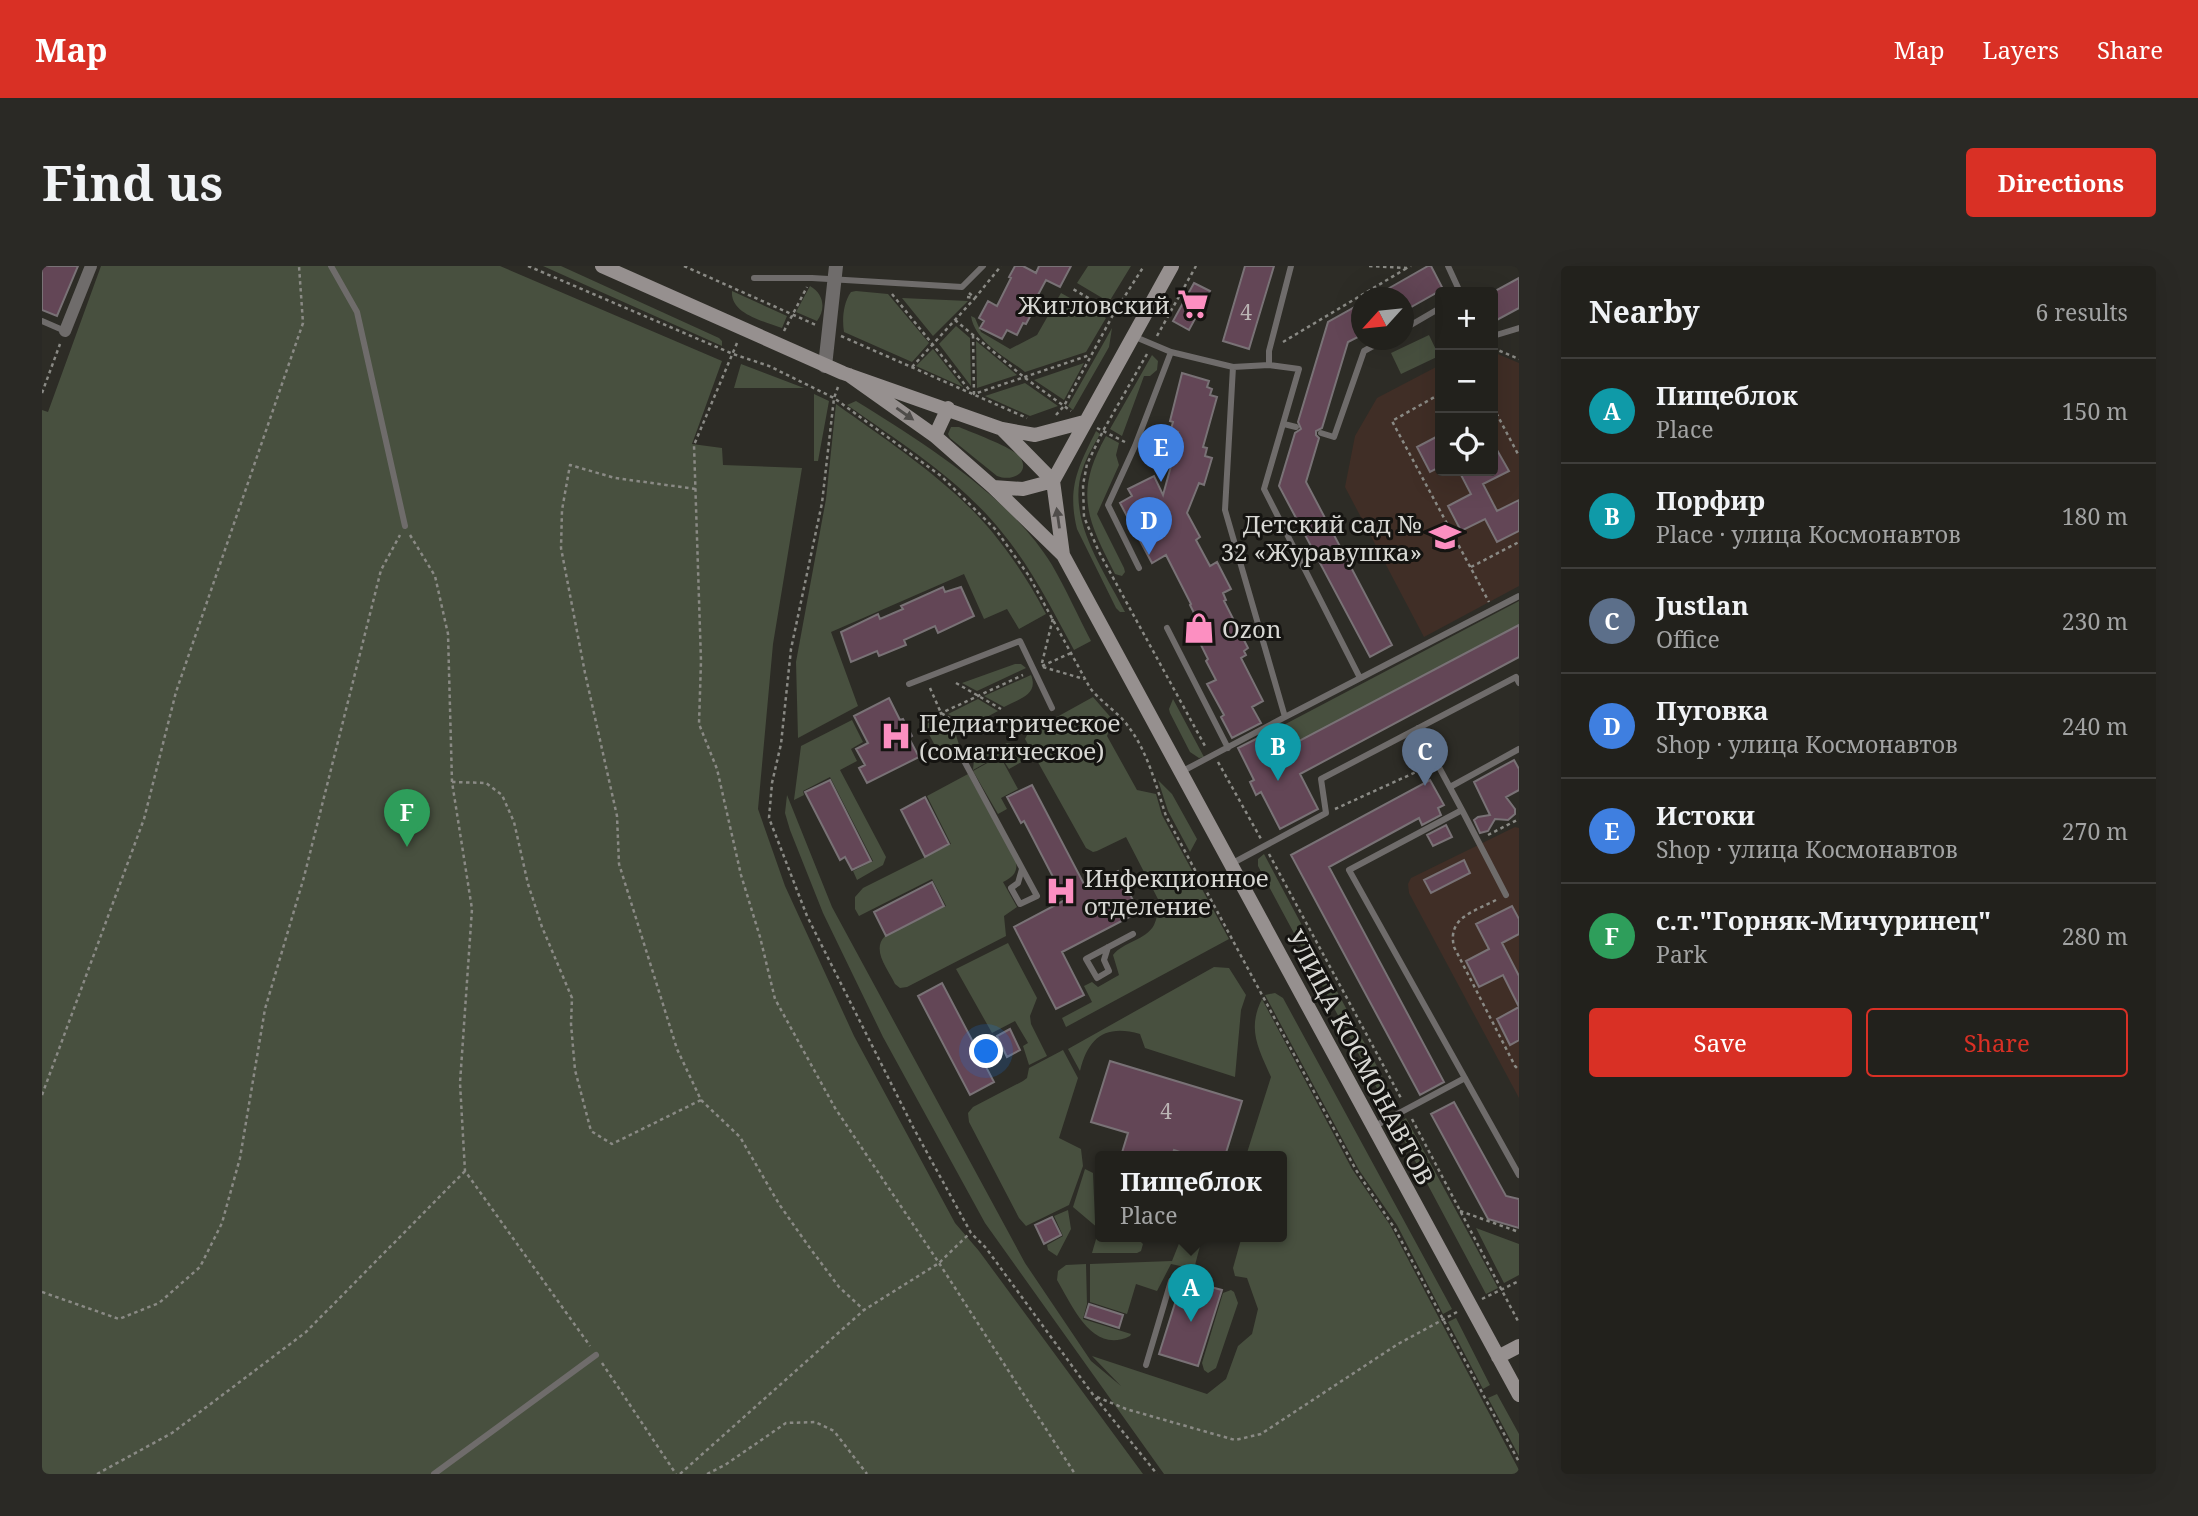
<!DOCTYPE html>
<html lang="en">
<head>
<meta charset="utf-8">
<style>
  body { margin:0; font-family:"Noto Serif",serif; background:#2a2925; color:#f1f3f6 }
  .controls { position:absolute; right:21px; top:21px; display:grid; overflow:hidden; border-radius:7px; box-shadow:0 7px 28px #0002 }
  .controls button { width:63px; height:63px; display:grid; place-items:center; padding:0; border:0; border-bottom:2px solid #3f3e3b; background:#22211c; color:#f1f3f6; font:35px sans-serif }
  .compass { position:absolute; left:1309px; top:21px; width:63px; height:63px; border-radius:50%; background:#22211c; box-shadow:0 7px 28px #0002; rotate:243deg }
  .you { position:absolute; left:945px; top:786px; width:24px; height:24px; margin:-18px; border:5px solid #fff; border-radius:50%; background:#1a73e8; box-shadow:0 0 0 10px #1a73e833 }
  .badge { display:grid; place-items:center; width:46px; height:46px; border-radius:50%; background:#d93025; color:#fff; font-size:23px; font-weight:700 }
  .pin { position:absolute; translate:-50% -58px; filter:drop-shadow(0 2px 4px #0008) }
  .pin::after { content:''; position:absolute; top:37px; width:24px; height:21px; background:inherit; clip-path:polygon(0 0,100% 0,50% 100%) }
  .popup { position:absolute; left:1053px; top:885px; width:192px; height:91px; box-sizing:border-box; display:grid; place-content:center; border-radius:7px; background:#22211c; filter:drop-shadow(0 2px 5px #0005); font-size:23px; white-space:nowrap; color:#a2a3a3 }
  .popup b { font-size:26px; color:#f1f3f6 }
  .popup::after { content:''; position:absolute; left:50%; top:100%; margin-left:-14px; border:14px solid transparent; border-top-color:#22211c }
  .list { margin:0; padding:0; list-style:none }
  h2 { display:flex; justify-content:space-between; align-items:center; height:91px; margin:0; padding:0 28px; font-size:30px }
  h2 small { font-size:23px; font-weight:400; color:#a2a3a3 }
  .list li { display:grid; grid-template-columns:46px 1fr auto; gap:21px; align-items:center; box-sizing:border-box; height:105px; padding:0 28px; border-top:2px solid #3f3e3b }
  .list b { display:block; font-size:26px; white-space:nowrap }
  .list p { margin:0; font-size:23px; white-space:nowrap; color:#a2a3a3 }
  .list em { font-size:23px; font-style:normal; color:#a2a3a3 }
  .actions { display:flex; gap:14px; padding:21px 28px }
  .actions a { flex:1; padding:16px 0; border:2px solid #d93025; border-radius:7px; text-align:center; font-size:24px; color:#d93025 }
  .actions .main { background:#d93025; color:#fff }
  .icon { flex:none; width:38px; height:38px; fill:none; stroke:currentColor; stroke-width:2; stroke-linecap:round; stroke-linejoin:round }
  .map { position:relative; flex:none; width:1477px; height:1208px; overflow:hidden; border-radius:7px }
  header { display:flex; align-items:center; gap:42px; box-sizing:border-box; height:98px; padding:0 35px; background:#d93025; color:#fff }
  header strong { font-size:33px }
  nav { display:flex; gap:38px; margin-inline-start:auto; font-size:24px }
  .intro { display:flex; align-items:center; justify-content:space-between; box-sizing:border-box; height:168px; padding:0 42px }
  h1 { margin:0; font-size:49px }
  .button { padding:18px 32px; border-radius:7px; background:#d93025; color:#fff; font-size:24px; font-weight:700 }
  main { display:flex; gap:42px; padding:0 42px }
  aside { flex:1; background:#22211c; border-radius:7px; box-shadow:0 7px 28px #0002 }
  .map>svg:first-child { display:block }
  .education { fill:#402e26 }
  .green { fill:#48503f }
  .building { fill:#634656; stroke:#797276; stroke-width:2 }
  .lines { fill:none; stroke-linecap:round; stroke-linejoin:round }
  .path { stroke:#8a8a85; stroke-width:2.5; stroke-dasharray:3.5 3.5; stroke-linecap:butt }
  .service { stroke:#6f6c6b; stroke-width:6 }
  .minor { stroke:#6f6c6b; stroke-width:12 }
  .tertiary { stroke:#6f6c6b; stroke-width:14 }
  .secondary { stroke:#96908f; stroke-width:14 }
  .oneway { fill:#4f4c4a }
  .labels { text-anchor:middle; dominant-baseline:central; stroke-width:6; stroke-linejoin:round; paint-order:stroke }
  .number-label { font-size:21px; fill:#bbb4b4 }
  .poi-label { font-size:24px; fill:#d8d8d4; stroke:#151411; text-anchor:start }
  .street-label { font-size:24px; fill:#d8d8d4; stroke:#151411 }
</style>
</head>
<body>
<header>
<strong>Map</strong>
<nav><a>Map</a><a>Layers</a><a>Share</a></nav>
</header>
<div class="intro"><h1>Find us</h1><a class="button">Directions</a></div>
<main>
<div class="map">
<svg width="1477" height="1208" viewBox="0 0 1477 1208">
  <rect width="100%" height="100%" fill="#2d2c26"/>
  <!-- education -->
  <path class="education" d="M1451,86l26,11v223l-95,51 -79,-150 10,-51 22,-38 63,-33v106h53z
    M1473,561l4,1v270l-110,-205 -1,-9 3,-6z"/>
  <!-- green -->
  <path class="green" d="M59,0h399l222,95 -30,83 30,4 1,17 79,3 -29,176 -15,165 27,77 69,150 101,187 24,28 164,223h-1101v-1064l6,2z
    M501,0h18l158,72 3,3v5z
    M1046,0h43l-22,36 -32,-19z
    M768,20c14,8 16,23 7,35l-21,-9z
    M690,25l55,25 -5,12c-18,-7 -52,-14 -50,-37z
    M814,25l32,3 41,49 -17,19 -68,-30c-2,-12 -1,-29 7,-40z
    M1019,27l45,25 -20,34 -61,20c-19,-15 -50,-30 -54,-56l4,2 6,14 29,17 27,-14z
    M860,32l66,3 -35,35z
    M914,60l14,12 1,48 -32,-42z
    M1070,62l-3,19 -36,63 -5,-4z
    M1387,69l10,21 -38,18 -10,-21z
    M934,75l41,34 -40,13z
    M891,83l30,38 -47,-21z
    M1110,89l6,6 -1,9 -7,6h-6l-22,60 -12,-7z
    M1042,97l-20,37 -30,-20z
    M699,98l63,24h-70z
    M983,117l33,23 -28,10 -45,-20z
    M772,128l15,7 -11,60h-4z
    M814,135c66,41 155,96 196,164 14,24 26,51 39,76l-17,9c-22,-41 -43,-83 -73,-119 -42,-52 -100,-88 -154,-126z
    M794,138c54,39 114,77 157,129 21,26 38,52 53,81l-27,15 -12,-20 -23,10 -20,-45 -133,58 27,74 -60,32 -2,-76 30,-163z
    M909,161h8c14,6 47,18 58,27 16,15 -2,29 -20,22l-47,-38 -2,-4z
    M1054,165l4,3c-6,11 -13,22 -17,34 -18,50 21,102 42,144h-5l-4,-4 -39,-79c-10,-41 1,-62 19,-98z
    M1064,170l13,7 -3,12 3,10 -22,49 27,54 1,4 -3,4 -7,-2c-28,-55 -41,-81 -9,-138z
    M1477,335v24l-233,123 -10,-19z
    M973,398h6l5,4 -49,23 -15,-8z
    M989,409c8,20 -12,24 -27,32l-20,-11z
    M1051,431l20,23 -6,16 30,54 19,4 6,21 67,124 -163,88 -4,-9 30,-16 -8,-16 8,-4 6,5 21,-12 -6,-20c10,-13 33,-15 41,-30 3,-6 4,-15 6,-22l-34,-66 -29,14 -4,1 -7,-4 -61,-109 3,-6z
    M936,433l20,12 -28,15 -22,-12z
    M1131,433l31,58 -5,1 -9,-6 -20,-39 -1,-4z
    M899,451l22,14 -7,4 4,13 -8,8 -13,-3 -15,-28z
    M810,454l11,22 -12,7 6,12 -17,9 46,87 -3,8 -26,15 -4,-9 20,-10 -43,-84 -27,14 1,4 -10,5 7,-54z
    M965,477l9,2 9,15 -16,9 -9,-14 -27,15 1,-11z
    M958,490l18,33 -17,9 6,11 -9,5 -25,-43z
    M926,508l48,87c2,11 -3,16 -13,21l14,25 -13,9 2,20 -99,51 -7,1 -5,-4c-7,-15 -24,-34 -10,-48l61,-30 -14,-27 -73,37 -4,-7v-12l8,-9 88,-44 -24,-48z
    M1116,514l14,14 25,45 -7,13 -22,-41z
    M745,529l45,112 193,356 66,98 30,25 -29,-30 115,38 19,-15 12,-33 14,-12 6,-25 -11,-31 -12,-2 -2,-8 9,-32h40v-80h-36l25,-79c-13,-29 -24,-48 -9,-78l90,170 38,56 129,245v4h-355l-179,-251 -102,-186 -60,-124 -33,-83 -5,-17z
    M1222,588l134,252 -11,1 -129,-241v-7z
    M966,677l29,55 -7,18 1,8 16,32 -18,9 -6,-19 5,-3 -13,-22 -23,12 -36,-64z
    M1172,701l15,1 17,27 -5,15 -6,67 -90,-29 -5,-14c-34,-10 -52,3 -60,37l-12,-22z
    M1233,727l8,5 169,311 -9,5 -46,-89 -38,-55 -94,-175z
    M1021,784l15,28 -19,60 22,11 2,17 -14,39 -43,21 -7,-8 -50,-96 -1,-9 5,-6 50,-26 4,-3 2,-10z
    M1364,852l92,170 -12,6 -88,-165 1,-6z
    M1043,903l8,4 2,48 5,4v11c15,0 32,-4 43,8l-2,7 -4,2h-45l7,-24 -26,-22z
    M1026,944l3,19 -14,27 -9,-6 -1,-5 16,-9 -9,-20z
    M1434,962l43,16v31l-15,8z
    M1140,970l16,6 2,4 -6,23 -23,-5 -14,27 -21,-7 -9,30 -37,-12v-38l82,-3z
    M1044,998l1,40 -4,15 48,15 -1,2c-38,19 -58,-31 -73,-56l1,-9 8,-6z
    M1189,1024l3,2 4,11 -22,65 -8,5 -4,-3 -2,-7 21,-70z
    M1414,1052l34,67 -7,4 -35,-67z
    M1455,1128l22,40v22l-31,-58z"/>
  <!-- building -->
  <path class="building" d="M0,0h36l-21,50 -15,-6z
    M973,0h8l13,7 3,-7h32l-11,21 -14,-7 -15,28 3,1 -8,15 -3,-1 -6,12 -10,-5 -5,9 -22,-11 4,-7 -5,-3 9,-17 9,5 14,-28 -2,-1z
    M1203,0h29l-25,83 -26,-8z
    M1386,0h3l12,23 -39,22v-13h-32z
    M1477,12v30l-26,14v-30z
    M1152,17l16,8 -21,39 -16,-9z
    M1320,37v32l-14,7 -26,86 -6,3v4l3,3 -13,44 86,163 -22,12 -91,-171 16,-53 6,-4 -3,-7 30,-100z
    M1140,107l27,8 -2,6 5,2 -2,6 7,2 -14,50 4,1 -2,8 7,2 -8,27 -5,-2 -12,30 13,24 -4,3 14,26 7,-4 14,27 -8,4 3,7 -2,1 24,47 -4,3 2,4 -5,3 22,43 -11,6 9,16 -29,15 -11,-21 3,-2 -17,-31 9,-4 -10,-19 2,-2 -16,-32 7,-4 -9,-18 1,-1 -25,-49 -14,8 -32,-60 12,-7 -4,-7 26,-13 9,19 13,-47 -2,-1 4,-15 -7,-3 2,-7 -3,-1z
    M1398,169v32l-10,5 -13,-25z
    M1451,177l16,28 -26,13 14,27 22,-11v31l-22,11 -12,-23 -24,12 -13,-25 23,-12 -12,-23h34z
    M901,321l2,5 16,-5 13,29 -36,17 -3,-7 -31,14 2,5 -27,11 -2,-5 -26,11 -10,-30 37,-18 2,5 23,-10 -2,-3z
    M1477,359v32l-219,117 18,35 -38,20 -19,-37 -5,3 -6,-13 4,-2 -16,-32 28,-14 2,5 10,-6 8,15z
    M847,432l11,22 3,-1 9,17 -3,2 10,19 -52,26 -8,-15 6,-3 -9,-16 12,-6 -14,-27z
    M1472,494l5,9v21l-13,7 9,12v5l-7,6 -13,-1 -7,12 -8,2 -6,-13 4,-3 12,-2 -16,-33z
    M788,514l41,81 -19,9 -7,-13 -5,3 -35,-68z
    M1388,514l14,25 -6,3 3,7 -19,10 -3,-7 -90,49 115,215 -24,13 -129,-240z
    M990,519l54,103 32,-17 21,41 -77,40 22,43 -28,14 -42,-82 51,-27 -41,-79 -3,2 -14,-26z
    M883,531l24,47 -24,13 -24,-47z
    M1404,559l6,12 -19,9 -6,-11z
    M1422,594l6,13 -39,20 -7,-13z
    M890,616l12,24 -58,30 -12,-24z
    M1470,640l7,13v15l-17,9 17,33v31l-16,-32 -24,12 -13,-26 23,-12 -13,-25z
    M900,717l52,99 -24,13 -52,-99z
    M1477,741v33l-9,5 -13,-26z
    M968,763l10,21 -13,7 -10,-21z
    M1068,795l132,40 -17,55h-33l-18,-6 -2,6h-51l7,-23 -37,-11z
    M1412,836l52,94 13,3v29l-31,-9 -57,-105z
    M1010,951l9,18 -17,9 -9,-19z
    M1157,1011l10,3 -2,6 15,4 -24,76 -39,-12 24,-76 14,4z
    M1047,1038l34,11 -4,13 -34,-11z"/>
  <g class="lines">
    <!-- path -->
    <path class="path" d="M486,0l205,88 36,12 65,32 107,78 55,54 33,46 61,112c11,14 28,24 38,38 20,26 28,60 38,90l190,354 39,59 124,233
      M642,0l132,59
      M1327,0l38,2 4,-2
      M927,27l6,5 26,-32
      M850,28l79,98
      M1072,47l30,-47
      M913,54l70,58 46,33
      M742,65l23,-44
      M931,69l1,59 116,-39
      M799,70l186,82
      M1115,70l39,-70
      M1241,76l124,-74
      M695,77l-43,102 7,216 -2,63 18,45 24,106 19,62 15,62 60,109 104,155 136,211
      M1451,82l26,11
      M1105,88l-44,77 -16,33 -4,21 1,32 15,35 106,194
      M870,101l63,-69 -9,-1
      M796,121l-4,11 -12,105 -31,146 -10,95 -9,39 -3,35 38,98 106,211 58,106 15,15 108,148 63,78
      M0,127l18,-49
      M1398,128l-48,27 97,181
      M1451,141l26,49
      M1014,149l8,-9 50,-93 -41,-24
      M1055,162l28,14
      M368,269l25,41 13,58 4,148 20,127 -12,174 5,88 125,175
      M1429,301l48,-25
      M1000,397l11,-45
      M1000,400l29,-13
      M1001,401l41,12
      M914,417l45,26
      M888,422l11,25 25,15
      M878,457l103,-48
      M1176,496l43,77
      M410,516l34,1 16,12 12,27 14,62 14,43 30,71 -1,26 4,46 16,61 21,13 89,-44 -24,-51 -58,-185 -2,-48 -32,-143 -24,-125 1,-38 8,-45 45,13 81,11
      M1293,543l92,-42
      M1446,569l31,-16
      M1227,588l133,246
      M1454,634c-22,12 -49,17 -42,47l61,119 4,4
      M0,829l102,-276 32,-127 127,-369 -4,-57
      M659,834l39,37 39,67 28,40 32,43 24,22
      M1370,853l107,204
      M1418,945l59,21
      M0,1026l77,27 40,-16 41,-36 22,-44 18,-65 25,-149 39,-132 77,-307 19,-35
      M1440,1033l37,-18
      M560,1097l74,111
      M1055,1131l29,12 109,31 26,-6 137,-90 59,-32
      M55,1208l75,-41 134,-101 159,-161
      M638,1208l184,-164 75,-47 31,-30
      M665,1208l18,-9 61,-42 29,-1 19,9 33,43"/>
    <!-- service -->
    <path class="service" d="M289,0l26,46 48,214
      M1406,0l12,26
      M712,12h58l150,9 21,-21
      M0,55l23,10
      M1362,63l36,-21
      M1091,70l38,16 62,15 -8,143 60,207 -104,55
      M1451,70l26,-8
      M1227,99l30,4 -35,120 96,189
      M1191,101l36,-2v-14l22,-85
      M1242,158l12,3
      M1279,167l13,4 30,-86 20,-11
      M1097,302l-31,-63 27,-59 36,-94
      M1125,362l61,120
      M867,418l111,-43 32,67
      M1243,451l234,-121
      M1376,462l44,82 -113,60 170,305
      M920,491l75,139 -17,8 -9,-16 7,-5 4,-14
      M1408,521l69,-38
      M1420,544l44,85
      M1189,598l95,-51 -5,-34 195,-102 3,6
      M1066,681l-4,13 5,11 -12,7 -11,-19 47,-25
      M1333,860l90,-48
      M1104,1099l25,-84
      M392,1208l162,-119"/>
    <!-- minor -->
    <path class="minor" d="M23,65l26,-65"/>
    <!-- tertiary -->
    <path class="tertiary" d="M783,100l11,-100"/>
    <!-- secondary -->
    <path class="secondary" d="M560,0l241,107 159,56 33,6 49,-13
      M807,109l86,61 58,51 70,68 456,840
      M960,163l51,52
      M893,170l13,-28
      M951,221l30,2 30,-8
      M1021,289l-10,-74 119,-215
      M1456,1091l21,-11"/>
  </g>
  <!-- one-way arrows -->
  <defs><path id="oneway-solid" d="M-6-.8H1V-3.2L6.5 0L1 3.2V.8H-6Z" transform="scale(1.75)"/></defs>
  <g class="oneway">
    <use href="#oneway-solid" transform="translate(863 148) rotate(35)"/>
    <use href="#oneway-solid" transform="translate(1016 252) rotate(-98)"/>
  </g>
  <!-- icons -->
  <defs>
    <symbol id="supermarket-bare" viewBox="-9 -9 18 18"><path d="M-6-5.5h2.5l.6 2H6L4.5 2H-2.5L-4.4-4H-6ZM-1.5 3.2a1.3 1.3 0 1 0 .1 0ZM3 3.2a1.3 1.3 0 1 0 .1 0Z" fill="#fc8fc1" stroke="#151411" stroke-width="2.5" paint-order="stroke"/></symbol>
    <symbol id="school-bare" viewBox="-9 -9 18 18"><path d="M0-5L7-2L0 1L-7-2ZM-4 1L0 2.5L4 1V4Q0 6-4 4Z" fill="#fc8fc1" stroke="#151411" stroke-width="2.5" paint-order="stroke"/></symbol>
    <symbol id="shop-bare" viewBox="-9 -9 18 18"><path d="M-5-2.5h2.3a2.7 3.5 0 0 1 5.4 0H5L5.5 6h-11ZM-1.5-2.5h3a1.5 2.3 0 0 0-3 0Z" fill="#fc8fc1" stroke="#151411" stroke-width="2.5" paint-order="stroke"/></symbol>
    <symbol id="hospital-bare" viewBox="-9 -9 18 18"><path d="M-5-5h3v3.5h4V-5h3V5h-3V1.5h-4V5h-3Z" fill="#fc8fc1" stroke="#151411" stroke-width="2.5" paint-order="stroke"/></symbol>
  </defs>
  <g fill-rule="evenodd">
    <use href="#supermarket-bare" x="1129" y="16" width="44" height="44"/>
    <use href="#school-bare" x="1381" y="249" width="44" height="44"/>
    <use href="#shop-bare" x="1135" y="340" width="44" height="44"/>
    <use href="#hospital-bare" x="832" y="448" width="44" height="44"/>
    <use href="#hospital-bare" x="997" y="603" width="44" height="44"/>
  </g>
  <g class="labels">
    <!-- number labels -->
    <g class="number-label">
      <text x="1204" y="46">4</text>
      <text x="1124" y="845">4</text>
    </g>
    <!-- poi labels -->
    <g class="poi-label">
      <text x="1128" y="38" text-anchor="end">Жигловский</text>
      <text x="1380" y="257" text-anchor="end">Детский сад №<tspan x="1380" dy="28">32 «Журавушка»</tspan></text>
      <text x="1180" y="362">Ozon</text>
      <text x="877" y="456">Педиатрическое<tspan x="877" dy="28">(соматическое)</tspan></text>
      <text x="1042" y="611">Инфекционное<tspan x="1042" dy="28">отделение</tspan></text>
    </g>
    <!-- street labels -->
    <g class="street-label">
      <text transform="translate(1319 791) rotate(62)">УЛИЦА КОСМОНАВТОВ</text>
    </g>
  </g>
</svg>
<div class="controls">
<button>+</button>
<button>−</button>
<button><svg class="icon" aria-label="locate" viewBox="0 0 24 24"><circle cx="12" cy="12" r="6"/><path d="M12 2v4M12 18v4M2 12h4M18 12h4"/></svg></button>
</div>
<svg class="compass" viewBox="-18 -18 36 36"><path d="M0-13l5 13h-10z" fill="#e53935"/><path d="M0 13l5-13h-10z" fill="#a2a3a3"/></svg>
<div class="you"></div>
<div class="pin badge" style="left:1149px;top:1056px;background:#0f9aa8">A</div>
<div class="popup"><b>Пищеблок</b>Place</div>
<div class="pin badge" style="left:1236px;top:515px;background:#0f9aa8">B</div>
<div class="pin badge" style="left:1383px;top:520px;background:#5c6f8a">C</div>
<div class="pin badge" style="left:1107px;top:289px;background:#3f7fe0">D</div>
<div class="pin badge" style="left:1119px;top:216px;background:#3f7fe0">E</div>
<div class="pin badge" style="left:365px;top:581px;background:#2e9e5b">F</div>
</div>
<aside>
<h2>Nearby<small>6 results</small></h2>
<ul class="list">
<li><span class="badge" style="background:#0f9aa8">A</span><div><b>Пищеблок</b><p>Place</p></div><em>150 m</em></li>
<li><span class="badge" style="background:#0f9aa8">B</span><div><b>Порфир</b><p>Place · улица Космонавтов</p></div><em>180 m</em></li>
<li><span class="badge" style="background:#5c6f8a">C</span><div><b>Justlan</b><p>Office</p></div><em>230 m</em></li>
<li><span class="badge" style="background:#3f7fe0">D</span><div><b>Пуговка</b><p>Shop · улица Космонавтов</p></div><em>240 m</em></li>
<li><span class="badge" style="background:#3f7fe0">E</span><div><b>Истоки</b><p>Shop · улица Космонавтов</p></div><em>270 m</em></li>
<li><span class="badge" style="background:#2e9e5b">F</span><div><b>с.т.&quot;Горняк-Мичуринец&quot;</b><p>Park</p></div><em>280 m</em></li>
</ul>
<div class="actions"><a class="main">Save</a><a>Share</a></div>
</aside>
</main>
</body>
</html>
